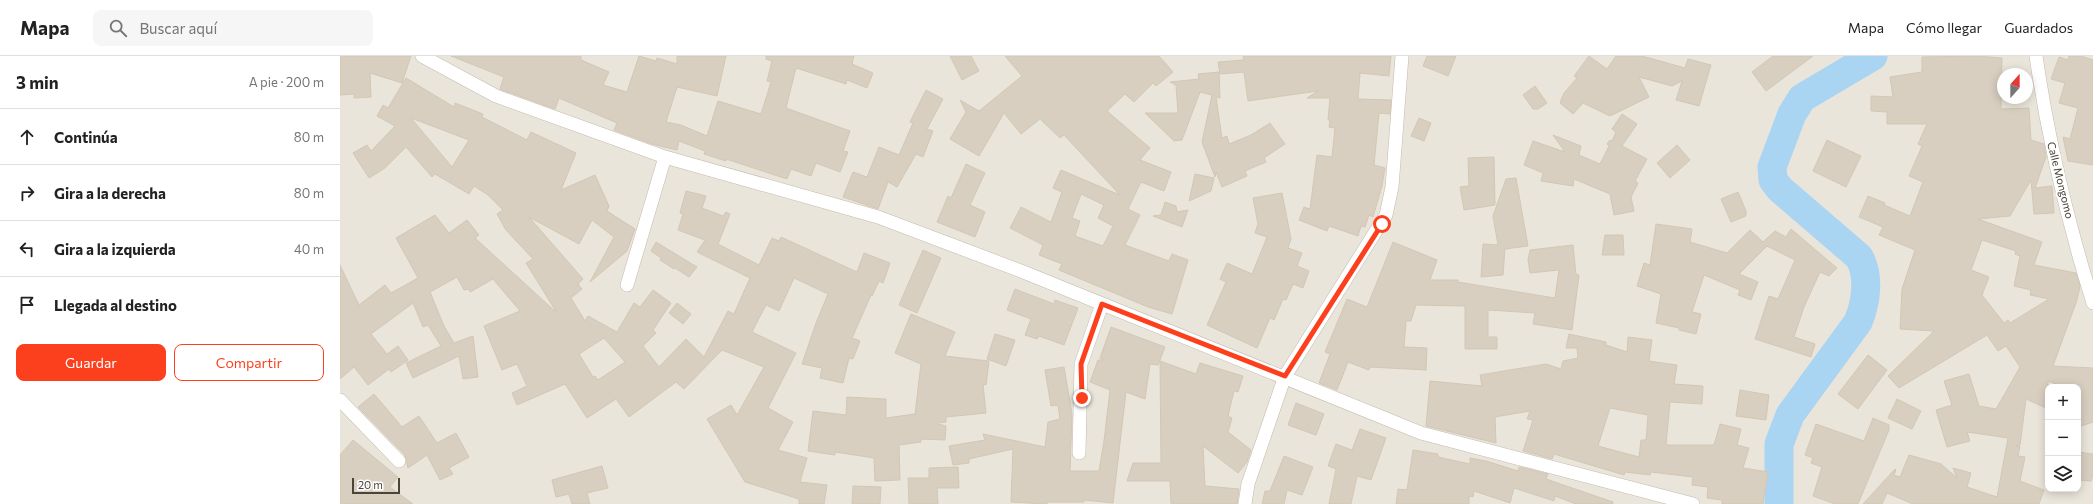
<!DOCTYPE html>
<html lang="es">
<head>
<meta charset="utf-8">
<style>
  body { margin:0; font-family:Commissioner,sans-serif; background:#f6f6f6; color:#222 }
  .controls { position:absolute; right:12px; bottom:12px; display:grid; overflow:hidden; border-radius:8px; box-shadow:0 2px 10px #0003 }
  .controls button { width:36px; height:36px; display:grid; place-items:center; padding:0; border:0; border-bottom:1px solid #e0e0e0; background:#fff; color:#222; font:20px sans-serif }
  .compass { position:absolute; left:1657px; top:12px; width:36px; height:36px; border-radius:50%; background:#fff; box-shadow:0 2px 10px #0003; rotate:21deg }
  .scale { position:absolute; left:12px; bottom:10px; width:48px; box-sizing:border-box; padding-left:4px; border:2px solid #4b4439; border-top:0; font-size:11px; line-height:14px; white-space:nowrap; color:#4b4439; -webkit-text-stroke:3px #fff; paint-order:stroke }
  .stop { position:absolute; width:12px; height:12px; margin:-9px; border:3px solid #fc3f1d; border-radius:50%; background:#fff }
  .stop.end { background:#fc3f1d; border-color:#fff; box-shadow:0 1px 4px #0008 }
  .list { margin:0; padding:0; list-style:none }
  h2 { display:flex; justify-content:space-between; align-items:center; height:52px; margin:0; padding:0 16px; font-size:17px }
  h2 small { font-size:13px; font-weight:400; color:#767676 }
  .list li { display:grid; grid-template-columns:26px 1fr auto; gap:12px; align-items:center; box-sizing:border-box; height:56px; padding:0 16px; border-top:1px solid #e0e0e0 }
  .list b { display:block; font-size:15px; white-space:nowrap }
  .list em { font-size:13px; font-style:normal; color:#767676 }
  .actions { display:flex; gap:8px; padding:12px 16px }
  .actions a { flex:1; padding:9px 0; border:1px solid #fc3f1d; border-radius:8px; text-align:center; font-size:14px; color:#fc3f1d }
  .actions .main { background:#fc3f1d; color:#fff }
  .icon { flex:none; width:22px; height:22px; fill:none; stroke:currentColor; stroke-width:2; stroke-linecap:round; stroke-linejoin:round }
  .map { position:relative; flex:none; width:1753px; height:448px; overflow:hidden }
  header { display:flex; align-items:center; gap:24px; box-sizing:border-box; height:56px; padding:0 20px; background:#fff; border-bottom:1px solid #e0e0e0 }
  header strong { font-size:19px }
  nav { display:flex; gap:22px; margin-inline-start:auto; font-size:14px }
  .search { width:280px; height:36px; background:#f6f6f6; display:flex; align-items:center; gap:10px; box-sizing:border-box; padding:0 14px; border-radius:8px; color:#767676; font-size:15px }
  main { display:flex }
  aside { flex:1; background:#fff }
  .map>svg:first-child { display:block }
  .residential { fill:#eae5da; fill-rule:evenodd }
  .lines { fill:none; stroke-linecap:round; stroke-linejoin:round }
  .river { stroke:#a9d4f2; stroke-width:29 }
  .building { fill:#d8cfc1; stroke:#d3c7b4; fill-rule:evenodd }
  .street-casing { stroke:#c2bbae; stroke-width:14 }
  .street { stroke:#fff; stroke-width:13 }
  .route { stroke:#fc3f1d; stroke-width:5 }
  .labels { text-anchor:middle; dominant-baseline:central; stroke-width:4; stroke-linejoin:round; paint-order:stroke }
  .street-label { font-size:11px; fill:#4b4439; stroke:#fff }
</style>
</head>
<body>
<header>
<strong>Mapa</strong>
<div class="search"><svg class="icon" aria-label="search" viewBox="0 0 24 24"><circle cx="10" cy="10" r="6"/><path d="M15 15l6 6"/></svg>Buscar aquí</div>
<nav><a>Mapa</a><a>Cómo llegar</a><a>Guardados</a></nav>
</header>
<main>
<aside>
<h2>3 min<small>A pie · 200 m</small></h2>
<ul class="list">
<li><svg class="icon" aria-label="ahead" viewBox="0 0 24 24"><path d="M12 20V5M6 11l6-6 6 6"/></svg><div><b>Continúa</b></div><em>80 m</em></li>
<li><svg class="icon" aria-label="right" viewBox="0 0 24 24"><path d="M7 20v-9h11M14 6l5 5-5 5"/></svg><div><b>Gira a la derecha</b></div><em>80 m</em></li>
<li><svg class="icon" aria-label="left" viewBox="0 0 24 24"><path d="M17 20v-9H6M10 6l-5 5 5 5"/></svg><div><b>Gira a la izquierda</b></div><em>40 m</em></li>
<li><svg class="icon" aria-label="arrive" viewBox="0 0 24 24"><path d="M6 21V4h12l-3 4 3 4H6"/></svg><div><b>Llegada al destino</b></div></li>
</ul>
<div class="actions"><a class="main">Guardar</a><a>Compartir</a></div>
</aside>
<div class="map">
<svg width="1753" height="448" viewBox="0 0 1753 448">
  <rect width="100%" height="100%" fill="#f6f3ec"/>
  <!-- residential -->
  <path class="residential" d="M0,0h1753v448h-1753zM1663,18h24v24h-24zM1708,331h30v102h-30z"/>
  <g class="lines">
    <!-- river -->
    <path class="river" d="M1439,448v-60l11,-29 68,-93c8,-19 12,-46 1,-65l-79,-68 -7,-9 -1,-13 20,-53 10,-16 71,-42"/>
  </g>
  <!-- building -->
  <path class="building" d="M0,0h71l-9,27 -32,-10 1,24 -17,1v-4l-14,1z
    M111,0h130v4l28,12 -6,13 24,7 12,-36 17,5 1,-3 20,6v-8h49l-9,40 -40,-9 -11,35 15,3 26,11 11,-35 43,13 10,-32 -4,-1 5,-20 -6,-2v-3h88l-2,8 21,9 -6,15 -20,-8 -1,4 -50,-16 -10,40 64,23 -7,20 5,1 -8,20 -24,-9 -5,13 -20,-7 -4,10 -61,-20v2l-22,-7 1,-3 -26,-10 -2,9 -25,-6 -38,-14 3,-7 -58,-25 -4,11 -55,-20 4,-12z
    M610,0h21l8,15 -17,9z
    M665,0h154l14,16 -17,14 -3,-3 -19,19 -9,-8 -18,17 43,37 -10,12 31,12 -7,19 -23,-9 -13,27 12,6 -15,30 44,16 3,-7 16,6 -16,54 -24,-7 -89,-37 3,-6 -23,-9 4,-10 -33,-17 11,-21 30,15 11,-30 -9,-4 8,-18 59,25 -56,-60 -4,3 -20,-19 -19,15 -17,-21 -25,43 -29,-17 16,-27 -6,-12 19,11 43,-35zM741,138l23,11 -6,13 15,8 -10,20 -28,-10 5,-15 -8,-3z
    M903,0h148l-2,20 -29,-3 -2,26 33,1 -1,14 -11,-1 -5,52 11,3 -3,18 -9,31 -4,-2 -4,12 -4,-1 -3,10 -29,-10 -2,5 -28,-11 5,-13 6,2 7,-54 15,2 3,-29 -6,-1 1,-7h-2l2,-22h-23l11,-7 -70,10 -4,-29 -24,2 -2,-12 26,-2z
    M1087,0h29l-8,20 -25,-10z
    M1249,0l18,13 9,-13h26l43,12 3,-9 23,6 -12,41 -23,-6 6,-19 -10,5 -33,-9 10,20 -39,19 -27,-13 -10,11 -13,-11 4,-10 13,-15 -3,-2z
    M1433,0h40l-47,35 -14,-19z
    M1637,0l25,2 -1,51 28,-1 2,32 13,4 2,13 -11,31 17,-2 2,27 -20,1 -3,-34 -21,36 -32,3 64,23 -8,23 42,8 4,13 -3,14 -24,66 40,2v54l-15,5v-40h-15l-15,-6v28l-22,-10 -6,46 -5,1h5l-2,10 7,1 -5,24 24,9 -5,14h-126l-26,-11 -5,11h-19l32,-35 1,1 -2,5 6,2 9,-22 32,9 16,14 -4,-10 18,5 -4,14 30,10 11,-59 -41,-6 3,9 -23,6 -11,-37 16,-5 -8,-24 25,-7 10,32 17,3 24,-42 -14,-21 -8,5 -11,-16 -88,53 -11,-12 46,-45 -34,-2 2,-40 13,-39 -36,-15 4,-8 -24,-10 9,-21 17,7 -1,2 26,11 13,-34 -14,-6 13,-30 -4,-2 9,-20h-40v-12l-16,-1v-15l22,1 -3,-20 32,-5v-15zM1642,184l34,11 -1,3 5,2 -6,30 17,4 -1,5 19,4 -39,24 -2,-3 -4,3 -22,-28 7,-18 -18,-7z
    M1729,0h12l12,4v105l-25,-4 -5,-24 7,2 8,-31 -19,-5 6,-20 -14,-4 8,-22 9,3z
    M879,16l1,26 -4,-1 6,41 5,-2 2,8 22,-9 19,-12 15,21 -21,14 2,4 -21,9 2,5 -25,11 -6,-15 -1,5 -13,-35 10,-47 -12,-3 -18,48 -8,1 -29,-28h33l-2,-28 -6,-3 29,-3 -1,-5z
    M66,22l48,29 1,-4 28,11 -1,3 45,23 4,-8 45,21 -15,37 34,-15 14,31 -2,5 28,18 -8,22 -37,31 24,-45 -22,-17 -13,24 -50,-27 54,62 -5,5 4,5 -11,9 14,23 3,-5 29,16 17,-29 6,4 13,-17 18,13 -18,27 3,3 -13,13 16,21 27,-28 18,18 24,-46 6,3 16,-36 -53,-26 8,-12 -27,-10 5,-16 -3,-1 6,-22 20,5 -4,12 21,8 3,-4 4,2 -12,30 41,21 13,-27 7,3 2,-4 76,35 7,-19 26,10 -7,20 -4,-2 -7,15 -1,-1 -19,43 8,3 -7,18 -4,-1 -6,25 -23,-5 2,-10 -20,-4 14,-41 12,-29 -34,-16 -15,33 -13,-6 -14,27 44,21 -28,55 25,14 -15,28 29,8 -7,24 27,3 -3,19h-25v-5l-54,-17 -38,-63 24,-14 6,10 27,-48 -42,-17 -38,39 -8,-7 -47,35 -13,-18 -29,19 -22,-34 -48,21 -5,-12 15,-7 -10,-22 -15,6 -18,-44 36,-15 -27,-32 -23,13 -1,-3 -5,1 -7,-13 -27,15 14,34 10,17 19,-7 5,41 -15,2 -4,-23 -46,22 -7,-15 35,-17 -13,-21 -5,2 -10,-24 -42,31 16,20 11,-8 10,14 -17,12 -2,-3 -21,16 -14,-18 -14,12v-114l19,40 26,-20 6,8 27,-15 -22,-40 39,-23 14,18 18,-13 12,15 -4,3 82,75 -31,-50 7,-4 -27,-29 -9,-16 6,-4 -15,-15 -14,-9 -5,8 -34,-20 -3,3 -26,-30 -21,21 -16,10 -16,-25 14,-8 4,6 24,-25 -18,-10 6,-11 5,3zM71,62l58,22 -17,27zM264,282l21,24 -27,18 -3,-4 -2,1 -14,-23z
    M1195,30l12,17 -9,6h-5l-10,-14z
    M586,34l17,9 -16,30 6,2 -10,26 -7,-3 -19,33 -9,-5 -10,27 -35,-12 10,-25 14,5 12,-30 20,8 14,-32 -3,-1z
    M1282,58l15,10 -15,22 25,13 -12,22 3,2 -7,14 3,14 -20,4 -4,-21 -36,-15 -1,7 -32,-5 2,-8 -19,-8 9,-24 32,11 -12,-17 28,11 -2,9 21,9 9,-18 -2,-2 3,-4 2,1 4,-9 -4,-3z
    M1079,62l12,5 -7,18 -13,-5z
    M1487,84l34,16 -15,31 -33,-16z
    M1337,89l13,15 -20,18 -13,-15z
    M1154,101l1,48 -31,5 -4,-23 9,-1 -1,-28z
    M626,108l19,9 -15,32 15,7 -10,25 -38,-15 11,-26 3,2z
    M855,118l19,4 -3,13 -22,10z
    M1176,122l12,68 -23,3 -2,26 -22,2 2,-33 15,1 -5,-29 13,-37z
    M1398,136l8,19v5l-15,6 -10,-23z
    M942,137l9,46 -3,9 14,5 -5,13 12,5 -6,17 -10,-4 -7,16 -3,-1 -9,21 -4,-2 -13,30 -50,-23 19,-43 -6,-3 7,-16 25,11 15,-37 -12,-4 3,-9 -5,-26z
    M825,146l11,4 1,6 11,-2 -6,17 -29,-11 8,-1z
    M1316,168l36,5 -2,13 37,11 23,-23 13,12 12,-11 11,6 5,-8 46,39 -8,8 -9,-4 -16,35 -10,30 21,7 -4,13 -56,-18 14,-43 9,3 17,-39 -28,-14 -28,28 19,8 -7,18 -13,-5 2,-5 -36,-15 -12,37 9,2 -5,20 -17,-4v-2l-23,-5 5,-29 -24,-8 7,-23 6,2z
    M1265,179h18l1,20h-22z
    M316,186l41,25 -8,10 -14,-9 -1,1 -14,-9 1,-2 -10,-7z
    M1053,186l44,18 -7,20h28v2l97,16 4,-28 -29,3 -2,-13 2,-10 43,-5 3,29 3,1 -7,55 -39,-6 2,-11 -47,-3v27h9v12h-32v-43l-49,-1 -5,16h-5l-2,26 23,1 -1,22 -56,-3 -1,3 -21,-8 -11,28 -18,-7 11,-29 -5,-2 22,-53 20,8z
    M583,194l18,8 -24,55 -18,-8z
    M675,233l39,15 1,-4 23,8 -14,37 -25,-9 -2,3 -12,-4 6,-16 -24,-9z
    M337,247l14,11 -8,10 -14,-11z
    M571,258l44,18 -10,24 44,5 -3,24 -3,-1 3,29 -40,4v5l-7,1 -1,1 8,2 -1,14 -24,-1v3l-22,3 1,35 -25,1 -1,-23 -39,-6v3l-27,-4 5,-40 33,4 1,-18 39,2v19l29,-4 6,-50 -26,-11z
    M771,271l54,20 -7,18 -8,-1 -5,35 -19,-7 -13,111 -29,-3v2h-37v2l-36,-2 2,-53 -44,10v4l-16,2 -4,-19 36,-6 -2,-6 62,13 3,-25 12,-3 -2,-14 -7,1 -6,-36 19,-3 8,47 -2,57h29l5,-30 6,-51 -20,-8 8,-22h7l-5,-2z
    M655,278l20,6 -9,26 -19,-7z
    M1229,278l37,8v3l21,7 1,-15 24,3 -3,21 28,4 -3,19 29,2 -1,18 -32,-2 -4,43h48l6,-21 21,5 -4,16 12,3 -6,20 25,4 -5,32h-41v-4l-15,-2 1,-11 -16,-2 1,-8 -42,-5 -1,3 -25,-3 -1,3 -70,-21 -2,5 -29,-8 10,-31 -6,-1 3,-8 -35,6 1,26 -70,-17 4,-45 52,5 -2,-11 66,-11 15,5 2,-8 15,-3 -1,-10h-11zM1270,352l38,7 -2,25h-5l-2,17 -41,-11z
    M1528,299l19,15 -29,39 -20,-15z
    M820,305l36,13 4,-11 43,13 -5,16 -4,-1 -6,25 4,2 -4,14 23,18 -4,12 -9,11 -35,-27 2,40 34,3 -2,15h-66l-1,-23h-43l6,-18h28z
    M1400,334l29,5 -3,25 -30,-4z
    M34,338l28,33 17,-11 18,27 19,-10 13,24 -20,11 4,6 -13,6 -13,-25 -19,13 -3,-13 -47,-48z
    M1557,343l24,12 -9,18 -24,-11z
    M956,347l28,11 -8,21 -28,-10z
    M1533,362l16,7v5l-31,74h-23l-22,-8 9,-29 -11,-4 2,-5 -8,-3 11,-31 48,17z
    M1020,373l26,9 -15,42 -14,-4 -6,28h-22l7,-35 -8,-3 8,-22 16,6z
    M13,384l45,37 -8,10 23,17h-73v-49z
    M1073,394l25,4v3l32,7v-6l16,3 32,10 1,-4 29,7 -2,5 67,23v2h-37l-21,-8 -1,5 -40,-13 -4,15 -36,-12 -1,6 -4,-1v8h-73l2,-15 9,1z
    M1738,396l15,2v22l-2,5 -13,-1z
    M944,400l29,11 -11,28 -15,-5 -3,14h-22l3,-13h5z
    M262,410l6,22 -21,5 3,11h-18l-3,-10 -13,3 -4,-17z
    M618,411l1,21h-22l1,16h-29l-1,-26h21v-10z
    M513,430l28,1 -1,17h-28z"/>
  <g class="lines">
    <defs>
      <path id="street" d="M82,0l74,40 169,61 213,60 143,54 400,162 272,71
        M1696,0c12,83 32,167 57,247
        M287,229l38,-128
        M0,344l59,61
        M739,397l2,-89 21,-60
        M905,448l3,-20 37,-108 101,-161 6,-28 10,-131"/>
    </defs>
    <!-- street casing -->
    <use href="#street" class="street-casing"/>
    <!-- street -->
    <use href="#street" class="street"/>
  </g>
  <g class="lines">
    <!-- route -->
    <path class="route" d="M742,342l-1,-34 21,-60 183,72 97,-152"/>
  </g>
  <g class="labels">
    <!-- street labels -->
    <g class="street-label">
      <text transform="translate(1721 124) rotate(76)">Calle Mongomo</text>
    </g>
  </g>
</svg>
<div class="controls">
<button>+</button>
<button>−</button>
<button><svg class="icon" aria-label="layers" viewBox="0 0 24 24"><path d="M12 4l9 5-9 5-9-5zM3 14l9 5 9-5"/></svg></button>
</div>
<svg class="compass" viewBox="-18 -18 36 36"><path d="M0-13l5 13h-10z" fill="#e53935"/><path d="M0 13l5-13h-10z" fill="#767676"/></svg>
<div class="scale">20 m</div>
<div class="stop" style="left:1042px;top:168px"></div>
<div class="stop end" style="left:742px;top:342px"></div>
</div>
</main>
</body>
</html>
